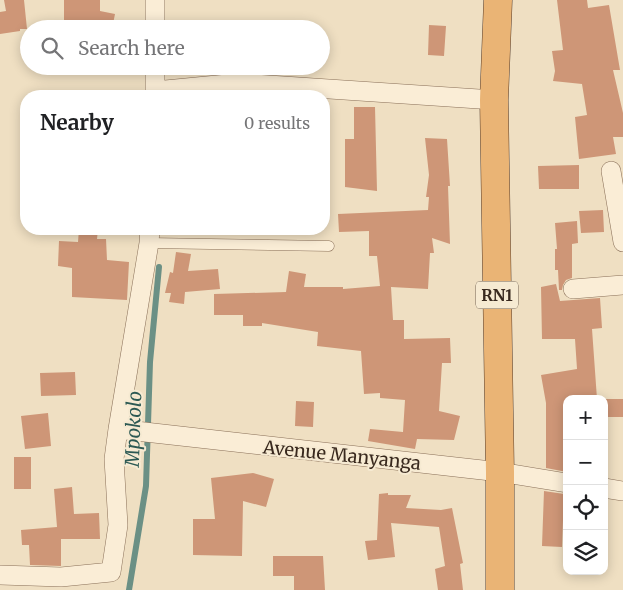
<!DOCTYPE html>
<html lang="en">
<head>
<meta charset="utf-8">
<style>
  body { margin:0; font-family:Merriweather,serif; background:#f2f2f2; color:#202124 }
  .controls { position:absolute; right:15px; bottom:15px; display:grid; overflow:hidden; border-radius:10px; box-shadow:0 2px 12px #0003 }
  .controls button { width:45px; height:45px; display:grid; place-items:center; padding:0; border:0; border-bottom:1px solid #e0e0e0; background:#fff; color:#202124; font:25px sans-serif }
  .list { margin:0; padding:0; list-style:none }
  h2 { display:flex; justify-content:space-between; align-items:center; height:65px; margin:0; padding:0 20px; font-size:21px }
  h2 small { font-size:16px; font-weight:400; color:#757577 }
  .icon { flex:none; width:28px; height:28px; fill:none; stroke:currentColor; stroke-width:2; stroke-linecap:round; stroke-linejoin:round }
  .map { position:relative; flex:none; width:623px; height:590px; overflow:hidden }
  .search { position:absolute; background:#fff; box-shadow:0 2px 12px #0003; left:20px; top:20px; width:310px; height:55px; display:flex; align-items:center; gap:12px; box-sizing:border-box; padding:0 18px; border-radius:28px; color:#757577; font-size:19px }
  .panel { position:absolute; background:#fff; box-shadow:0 2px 12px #0003; left:20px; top:90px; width:310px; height:145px; border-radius:20px }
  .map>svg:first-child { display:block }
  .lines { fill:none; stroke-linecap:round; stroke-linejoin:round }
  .stream { stroke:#6b9085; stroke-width:6 }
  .building { fill:#ce9677 }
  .service-casing { stroke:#8a7059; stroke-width:11 }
  .minor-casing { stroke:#8a7059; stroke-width:20 }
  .trunk-casing { stroke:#573e2d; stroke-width:29 }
  .service { stroke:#faedd6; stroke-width:10 }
  .minor { stroke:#faedd6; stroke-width:19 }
  .trunk { stroke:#eab475; stroke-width:28 }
  .labels { text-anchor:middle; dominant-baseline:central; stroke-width:4; stroke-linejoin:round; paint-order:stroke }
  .shield { fill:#f6ead2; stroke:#726354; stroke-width:1 }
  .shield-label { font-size:16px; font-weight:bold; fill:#39291e }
  .street-label { font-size:18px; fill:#39291e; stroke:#f6ead2 }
  .water-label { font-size:19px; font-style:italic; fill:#2c5953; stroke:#f6ead2 }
</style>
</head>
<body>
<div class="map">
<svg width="623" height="590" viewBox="0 0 623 590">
  <rect width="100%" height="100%" fill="#efdfc2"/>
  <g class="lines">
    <!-- stream -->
    <path class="stream" d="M129,590l17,-104 4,-124 9,-95"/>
  </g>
  <!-- building -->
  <path class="building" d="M4,0h20l3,29h-7v2l-20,3v-22l6,-1z
    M64,0h36v11l15,3 -3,15h-48z
    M557,0h30l1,8 21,-3 11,65h-7l10,43v24h-10l3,17 -37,5 -4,-42 12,-2 -5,-31 -29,-3 2,-10 -3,-20 11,-1z
    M429,25l17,1 -2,30 -16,-1z
    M354,107h21l2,84 -32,-4v-48h9z
    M425,138l22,1 3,47h-2l2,58 -18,-6 2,15h-4l-2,36 -37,-2 2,33h11v19l46,-1 1,25h-9l-3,48 21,5 -6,24 -37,-1 -2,10 -47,-8 2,-12 33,3 2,-32 -25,-2v-5l-16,1 -3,-43 -44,-5 1,-14 -56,-9v3h-19v-11h-29v-21l72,-2 3,-21 17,3 -2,13h39v2l37,-3 -3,-30h-8v-25l-30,1 -1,-18 90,-4 1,-13h-3l3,-22z
    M579,165v24h-40l-1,-23z
    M603,210l1,22 -23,1 -2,-22z
    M577,221l1,22 -6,1v34l-6,2 -3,5 -1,5h-3l-1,-20h-3v-21h2l-2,-26z
    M79,229h19l-1,10h9l1,21 22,2 -2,38 -55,-3v-29l-14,-2 1,-25 19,1z
    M176,252l15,2 -3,17 30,-2 2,20 -35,3 -1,12 -15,-2 2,-9h-6l5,-21 3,1z
    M556,284l4,17 40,-3 2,30 -10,1 5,70h-30v73l-21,-4v-65l-5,-28 36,-6 -2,-30h-33l-1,-52z
    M75,372l1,23 -35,1 -1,-23z
    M604,399h19v18h-19z
    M296,401l18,1 -1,25 -18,-1z
    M48,413l3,33 -26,3 -4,-33z
    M14,457h17v32h-17z
    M253,473l21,6 -8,28 -23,-6 -1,55 -49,-1v-36h22l-4,-41z
    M72,487l2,27 25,-1 1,26h-39v27l-31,-1 -1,-20h-7l-1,-15 36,-3 -3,-38z
    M544,491l20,3 -2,53 -20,-1z
    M388,493v2h23l-5,13 35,2 11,-2 11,55 -3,1 3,26h-25l-3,-21 10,-3 -6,-39 -48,-4 4,34 -27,3 -3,-19 12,-1 2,-46z
    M273,556h50l2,34h-31v-14h-21z"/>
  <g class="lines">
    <defs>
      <path id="service" d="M149,243l180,3"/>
      <path id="minor" d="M155,29v-29
        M155,91l83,-8 256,17
        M155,96v-30
        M611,171l12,71
        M573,289l50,-4
        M118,429l382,43 67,11
        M604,488l19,3
        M0,575l61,2 50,-5 7,-47 -4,-66 4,-30 31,-186 1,-14"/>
      <path id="trunk" d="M498,0l-4,100 6,372v118"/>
    </defs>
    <!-- service casing -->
    <use href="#service" class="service-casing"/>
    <!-- minor casing -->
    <use href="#minor" class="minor-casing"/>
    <!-- trunk casing -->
    <use href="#trunk" class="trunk-casing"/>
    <!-- service -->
    <use href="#service" class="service"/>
    <!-- minor -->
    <use href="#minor" class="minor"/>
    <!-- trunk -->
    <use href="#trunk" class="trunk"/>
  </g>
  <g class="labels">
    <!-- shield labels -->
    <rect class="shield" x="476" y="281.5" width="42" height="27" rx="4"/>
    <g class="shield-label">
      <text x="497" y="295">RN1</text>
    </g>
    <!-- street labels -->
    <g class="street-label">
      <text transform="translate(342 455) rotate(6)">Avenue Manyanga</text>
    </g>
    <!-- water labels -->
    <g class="water-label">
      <text transform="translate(133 429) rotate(-88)">Mpokolo</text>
    </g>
  </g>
</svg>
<div class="controls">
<button>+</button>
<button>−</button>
<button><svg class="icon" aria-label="locate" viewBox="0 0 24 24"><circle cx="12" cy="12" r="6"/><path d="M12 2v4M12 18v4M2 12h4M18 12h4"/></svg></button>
<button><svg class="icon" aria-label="layers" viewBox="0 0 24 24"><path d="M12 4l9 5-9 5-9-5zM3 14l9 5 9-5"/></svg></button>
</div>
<div class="search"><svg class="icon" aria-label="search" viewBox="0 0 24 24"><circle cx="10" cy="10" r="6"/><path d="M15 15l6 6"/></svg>Search here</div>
<section class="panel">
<h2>Nearby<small>0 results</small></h2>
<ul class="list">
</ul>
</section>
</div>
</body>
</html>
